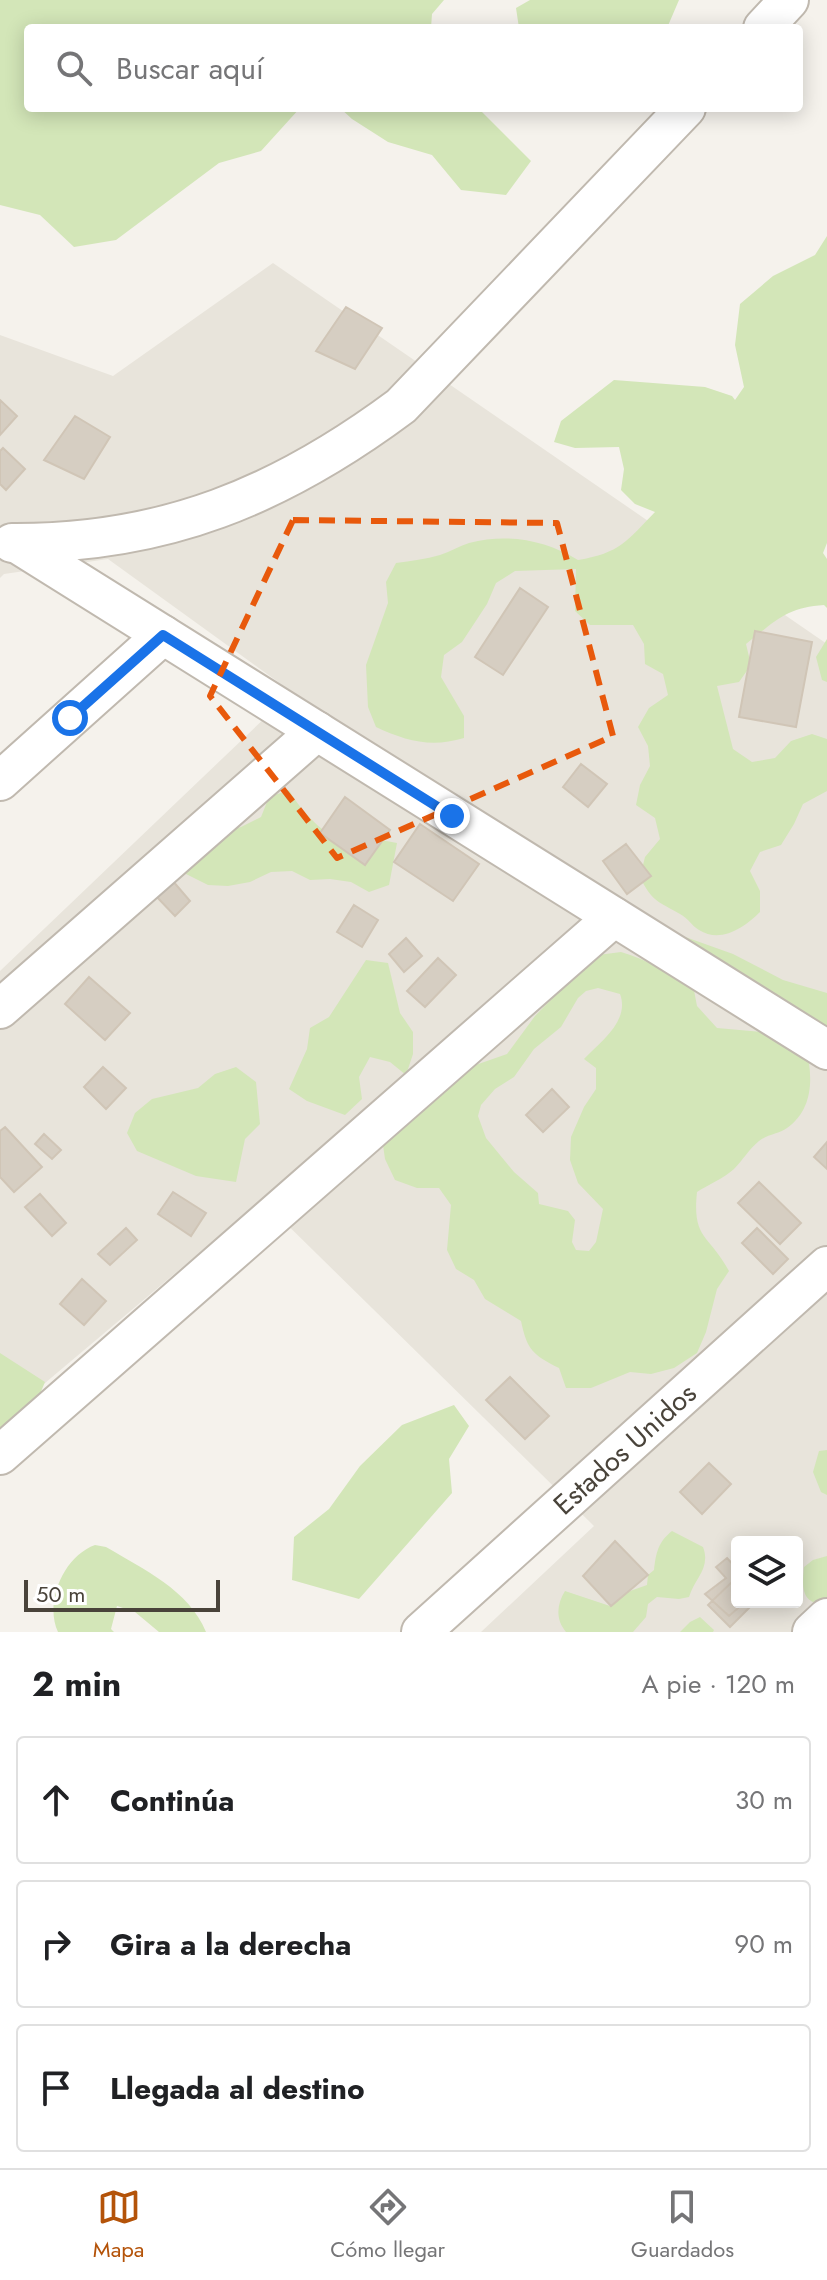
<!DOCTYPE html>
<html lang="es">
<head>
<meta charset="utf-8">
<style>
  body { margin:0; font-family:Jost,sans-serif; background:#f6f6f6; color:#202124 }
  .controls { position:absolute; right:24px; bottom:24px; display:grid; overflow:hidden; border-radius:8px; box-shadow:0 4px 20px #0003 }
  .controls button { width:72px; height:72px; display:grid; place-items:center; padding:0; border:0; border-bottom:2px solid #e0e0e0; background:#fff; color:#202124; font:40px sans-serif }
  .scale { position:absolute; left:24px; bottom:20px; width:196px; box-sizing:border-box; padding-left:8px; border:4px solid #49433a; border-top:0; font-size:22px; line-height:28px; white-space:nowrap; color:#49433a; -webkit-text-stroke:6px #fff; paint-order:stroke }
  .stop { position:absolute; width:24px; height:24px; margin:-18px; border:6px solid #1a73e8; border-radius:50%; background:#fff }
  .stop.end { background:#1a73e8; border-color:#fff; box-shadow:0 2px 8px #0008 }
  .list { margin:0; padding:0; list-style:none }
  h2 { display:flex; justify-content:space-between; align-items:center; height:104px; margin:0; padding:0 32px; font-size:34px }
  h2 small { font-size:26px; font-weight:400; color:#757577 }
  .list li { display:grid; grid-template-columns:52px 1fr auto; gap:24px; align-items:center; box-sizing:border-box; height:128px; margin:0 16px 16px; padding:0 16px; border:2px solid #e0e0e0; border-radius:8px }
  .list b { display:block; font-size:30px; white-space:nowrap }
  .list em { font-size:26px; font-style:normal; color:#757577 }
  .icon { flex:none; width:44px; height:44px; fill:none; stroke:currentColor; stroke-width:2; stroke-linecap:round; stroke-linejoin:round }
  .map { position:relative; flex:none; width:827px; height:1632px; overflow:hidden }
  .search { position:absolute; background:#fff; box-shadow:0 4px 20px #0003; left:24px; right:24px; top:24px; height:88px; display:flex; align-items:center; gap:20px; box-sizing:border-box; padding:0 28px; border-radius:8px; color:#757577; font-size:30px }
  .sheet { height:536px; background:#fff }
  nav { display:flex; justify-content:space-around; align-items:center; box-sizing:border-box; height:112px; border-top:2px solid #e0e0e0; background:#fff; font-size:22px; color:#757577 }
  nav a { display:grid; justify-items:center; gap:4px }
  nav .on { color:#b45309 }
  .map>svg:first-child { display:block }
  .residential { fill:#e8e4db; fill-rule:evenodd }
  .green { fill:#d3e6b8; fill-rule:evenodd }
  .building { fill:#d6cec2; stroke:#d0c5b6; stroke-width:2 }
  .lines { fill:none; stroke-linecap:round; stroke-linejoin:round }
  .minor-casing { stroke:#c0b9af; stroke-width:42 }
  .minor { stroke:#fff; stroke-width:38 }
  .route { stroke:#1a73e8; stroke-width:10 }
  .marked { fill:none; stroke:#e8590c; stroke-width:6; stroke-dasharray:16 10; stroke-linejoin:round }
  .labels { text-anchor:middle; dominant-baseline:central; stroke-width:8; stroke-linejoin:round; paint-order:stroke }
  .street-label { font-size:28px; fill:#49433a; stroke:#fff }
</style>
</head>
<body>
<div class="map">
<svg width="827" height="1632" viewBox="0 0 827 1632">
  <rect width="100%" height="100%" fill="#f5f2ec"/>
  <!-- residential -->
  <path class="residential" d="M273,263l554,381v988h-346l113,-106 -332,-326 -262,221v-450l292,-279 -184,-133 -104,15 -4,4v-243l113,41zM737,1542h60v60h-60z"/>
  <!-- green -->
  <path class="green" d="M0,0h444l-12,14 -1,14h-403v80h272l-39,43 -42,12 -103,77 -42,7 -34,-32 -40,-10z
    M530,0h149l-12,28h-148l-3,-20z
    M340,108h138l53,53 -25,34 -45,-5 -29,-35 -44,-13 -36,-23z
    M827,236v307l-4,10 4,6v49l-3,-3c-37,2 -50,17 -78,39l5,21 -12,17 -22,4 16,63 19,13 23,-4 16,-17 21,-7 15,5v52l-24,13 -9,20 -13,21 -21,7 -10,19 10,20v21c-15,15 -39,32 -61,18 -7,-4 -11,-12 -19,-16 -22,-13 -28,-12 -40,-37l5,-20 15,-18 -5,-21 -19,-13 4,-20 10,-19 -2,-20 -10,-19 11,-19 19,-13 -5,-21 -18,-10 -1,-20 -11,-19h-43l-15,-14 1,-42 -61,2 -19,12 -9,21 -25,38 -18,13 -3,22 23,39v22c-33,10 -58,3 -88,-11l-8,-20 -2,-42 22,-62 -2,-21 10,-19c15,-2 30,-4 44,-8 10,-3 19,-9 29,-12 39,-10 76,-3 109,17 42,-7 49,-19 77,-48l-20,-8 -14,-14 3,-21 -5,-22 -44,1 -21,-6 7,-21 53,-41 91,7 27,9 3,4 9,-13 -9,-42 5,-41 33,-28 42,-21z
    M827,639v43l-5,-2 -6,-23z
    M289,790c8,15 33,45 50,48 20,2 37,0 58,5l-8,42 -20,7 -18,-10 -21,-3 -20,1 -18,-9 -21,1 -21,10 -22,4 -20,-1 -38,-19 28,-28 43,-11 20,-10 8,-20z
    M677,934l56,20 50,26 44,13v44l-154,-93z
    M621,952c25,7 48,22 72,33l4,21 20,22 45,4 44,16c7,28 8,61 -19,80 -8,6 -19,6 -28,13 -10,8 -16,19 -25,28 -10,9 -26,16 -37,23 -5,48 12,42 32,79l-12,18 -11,43 -9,21 -23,15 -23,6 -21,-2 -39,16h-25l-7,-20c-26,-13 -32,-18 -38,-47l-36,-22 -11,-19 -18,-11 -9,-19 4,-45 -12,-17h-22l-22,-8 -10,-21 -3,-21 85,-70 40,-14 28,-38 46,-47 17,-14zM598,988l22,6c10,27 -19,47 -36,65l12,9v21l-12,18 -13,30 -1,23 8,23 25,26 -7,33 -7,9 -13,-1 -4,-8 3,-22 -7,-9 -29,-7 -1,-11 -24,-21 -28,-34 -8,-22 3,-11 14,-16 19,-12 20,-28 27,-22 17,-29 8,-7z
    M366,960l22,3 12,50 13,19v22l-7,21 -16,-13 -20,-5 -11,20 3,22 -17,16 -38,-14 -18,-12 18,-40 3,-21 19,-11z
    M236,1067l20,15 4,42 -15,15 -9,43 -40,-6 -59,-25 -10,-18 8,-20 17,-14 46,-11 17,-14z
    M0,1353l45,29 -18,43 -27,13z
    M454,1405l15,21 -20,33 3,34 -93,106 -67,-19 2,-43 35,-28 31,-43 42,-41z
    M827,1450v45l-6,-3 -8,-20 6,-21z
    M672,1531l31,16c8,21 -8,31 -14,50l-10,2 -22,-2 -9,7 -2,13 -13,15h-67c-11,-13 -9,-28 -1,-41l45,15 6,-10 31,-11 1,-10 6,-5c2,-17 4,-28 18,-39z
    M95,1545l11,2c37,22 83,43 100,85h-47l-24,-20 -18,-6 -6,23 3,3h-56c-14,-30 6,-76 37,-87z
    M827,1556v49c-26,-1 -25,-16 -23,-38l9,-7z
    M700,1617l14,13 -1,2h-33l10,-10z"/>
  <!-- building -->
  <path class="building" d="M346,307l36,21 -27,41 -39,-18z
    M0,400l17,16 -17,19z
    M75,416l35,21 -26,42 -40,-19z
    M3,448l22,21 -19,21 -6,-6v-33z
    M520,588l28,19 -45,68 -28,-18z
    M755,631l57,11 -16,85 -57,-10z
    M581,764l26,20 -19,23 -25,-20z
    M345,797l45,33 -25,35 -45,-32z
    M420,824l59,40 -26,37 -59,-39z
    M626,844l25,32 -24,18 -24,-33z
    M172,880l18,21 -15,15 -20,-21z
    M354,905l24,15 -16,27 -25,-15z
    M406,938l16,18 -18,16 -15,-18z
    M438,958l18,17 -31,32 -18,-16z
    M89,977l41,36 -25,27 -40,-36z
    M103,1067l23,21 -20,21 -22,-22z
    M552,1089l17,18 -26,25 -17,-17z
    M5,1127l37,40 -28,25 -14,-15v-46z
    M44,1134l17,16 -9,9 -17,-15z
    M827,1142v27l-13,-12z
    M759,1182l42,41 -21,21 -42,-41z
    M173,1192l33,21 -15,23 -33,-22z
    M40,1194l26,29 -14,13 -27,-29z
    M126,1228l11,12 -27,25 -12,-11z
    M757,1228l31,31 -15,15 -31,-31z
    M82,1279l24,22 -22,24 -24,-21z
    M510,1377l39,39 -24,23 -39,-39z
    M709,1463l22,21 -29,30 -22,-22z
    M615,1541l33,34 -37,31 -28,-30z
    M727,1558l10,11v33h8l-16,14 -24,-22 21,-16 -10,-11z
    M737,1577v25h18l-25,25 -22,-22z"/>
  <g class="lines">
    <defs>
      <g id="minor">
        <path d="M763,28l26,-28"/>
        <path d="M12,543c152,1 268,-47 389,-137l285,-298"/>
        <path d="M16,543l811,507"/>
        <path d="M0,781l163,-146"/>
        <path d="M0,1009l317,-278"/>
        <path d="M0,1455l614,-538"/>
        <path id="s1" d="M421,1632l406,-366"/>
        <path d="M812,1632l15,-14"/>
      </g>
    </defs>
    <!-- minor casing -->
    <use href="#minor" class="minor-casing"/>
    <!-- minor -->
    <use href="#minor" class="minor"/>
  </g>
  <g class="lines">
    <!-- route -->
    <path class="route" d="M70,718l93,-83 289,181"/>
  </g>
  <!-- marked area -->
  <path class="marked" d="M293,520l264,3 56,213 -276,122 -127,-162z"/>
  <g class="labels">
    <!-- street labels -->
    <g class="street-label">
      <text stroke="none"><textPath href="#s1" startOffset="274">Estados Unidos</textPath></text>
    </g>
  </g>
</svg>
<div class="controls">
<button><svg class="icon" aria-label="layers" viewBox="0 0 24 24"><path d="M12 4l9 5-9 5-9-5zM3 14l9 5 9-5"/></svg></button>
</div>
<div class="scale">50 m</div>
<div class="stop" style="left:70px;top:718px"></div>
<div class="stop end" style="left:452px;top:816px"></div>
<div class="search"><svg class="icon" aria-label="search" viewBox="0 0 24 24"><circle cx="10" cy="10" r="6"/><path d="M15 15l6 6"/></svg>Buscar aquí</div>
</div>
<section class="sheet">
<h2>2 min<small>A pie · 120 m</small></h2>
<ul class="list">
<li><svg class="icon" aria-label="ahead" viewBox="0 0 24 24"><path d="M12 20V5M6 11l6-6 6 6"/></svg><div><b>Continúa</b></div><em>30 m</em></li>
<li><svg class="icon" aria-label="right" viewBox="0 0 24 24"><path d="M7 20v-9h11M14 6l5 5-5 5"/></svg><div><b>Gira a la derecha</b></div><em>90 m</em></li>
<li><svg class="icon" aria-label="arrive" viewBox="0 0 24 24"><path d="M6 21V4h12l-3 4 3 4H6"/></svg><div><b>Llegada al destino</b></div></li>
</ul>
</section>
<nav>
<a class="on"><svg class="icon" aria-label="map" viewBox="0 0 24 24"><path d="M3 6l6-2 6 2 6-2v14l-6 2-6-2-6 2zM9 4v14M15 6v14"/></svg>Mapa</a>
<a><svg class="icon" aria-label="directions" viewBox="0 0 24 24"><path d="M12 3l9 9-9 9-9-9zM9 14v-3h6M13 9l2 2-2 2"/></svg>Cómo llegar</a>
<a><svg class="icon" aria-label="saved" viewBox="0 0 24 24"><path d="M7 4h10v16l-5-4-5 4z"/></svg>Guardados</a>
</nav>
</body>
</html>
